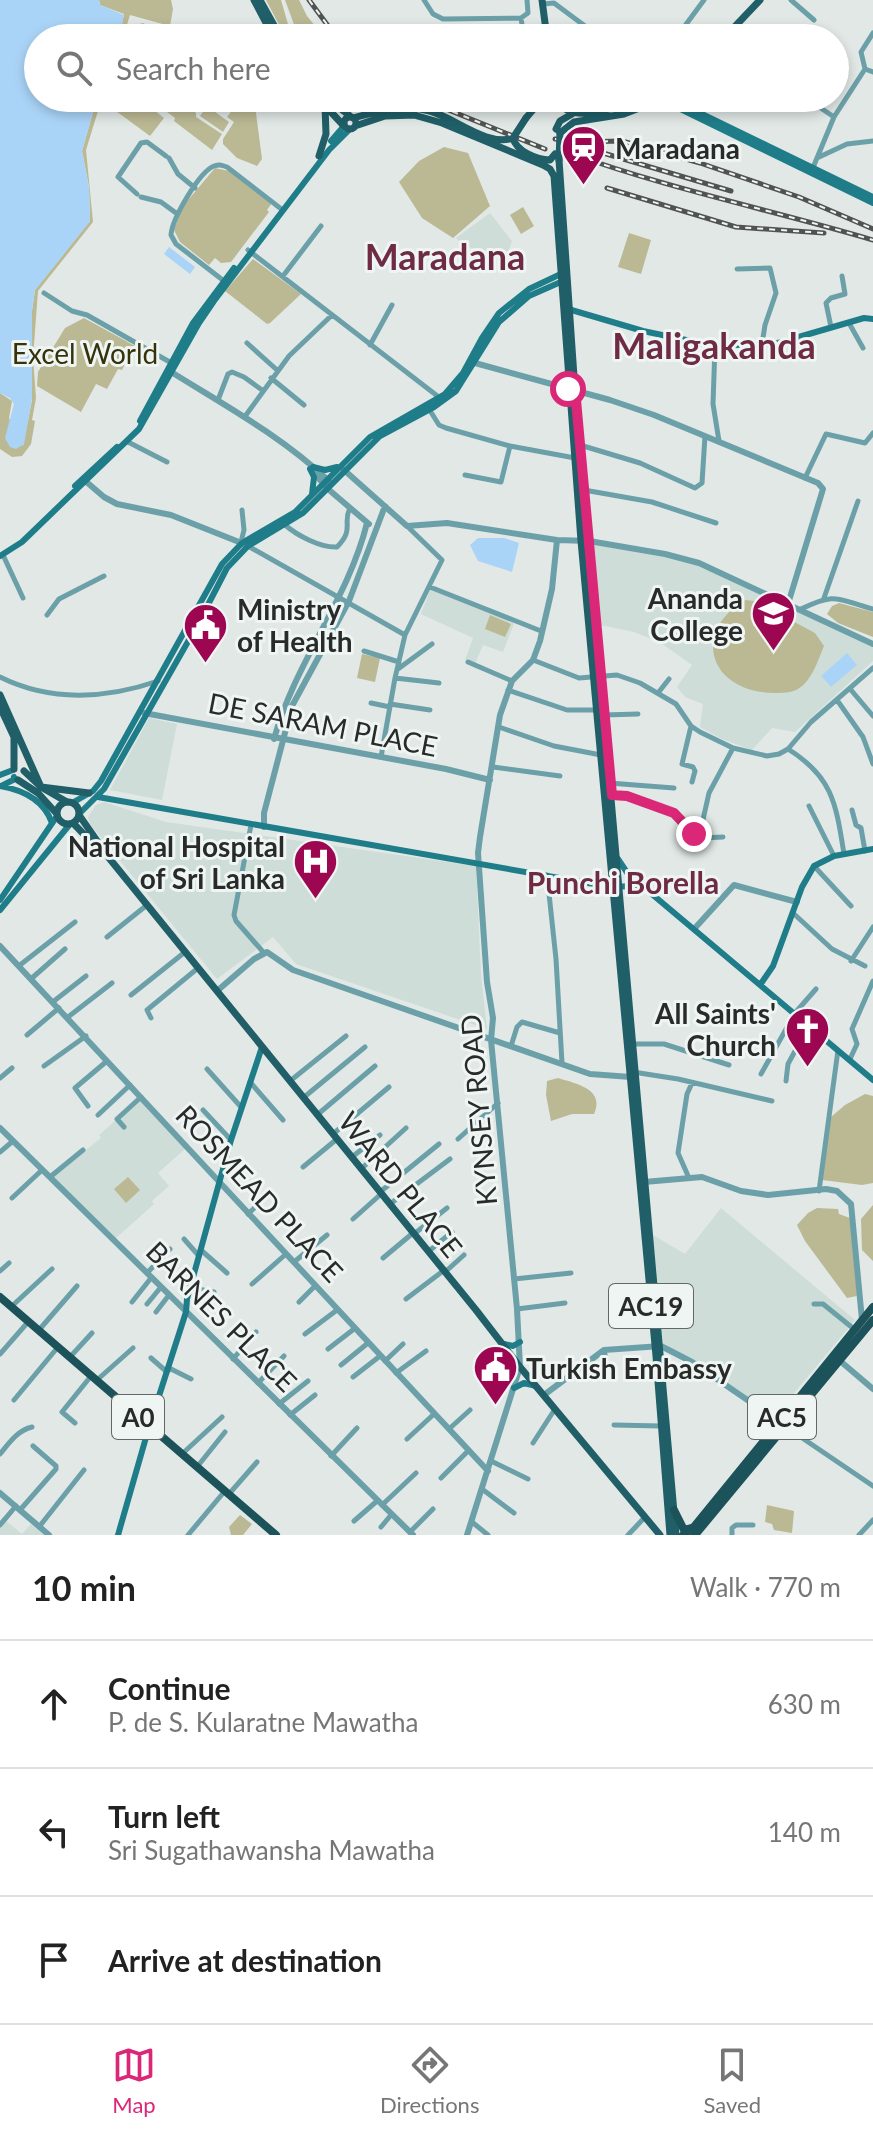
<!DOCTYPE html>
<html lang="en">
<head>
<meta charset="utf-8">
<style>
  body { margin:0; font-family:Lato,sans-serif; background:#f6f6f6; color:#222 }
  .stop { position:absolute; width:24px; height:24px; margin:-18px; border:6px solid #db2777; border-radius:50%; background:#fff }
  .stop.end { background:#db2777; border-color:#fff; box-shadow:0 2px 8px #0008 }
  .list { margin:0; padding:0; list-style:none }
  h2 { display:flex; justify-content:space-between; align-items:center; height:104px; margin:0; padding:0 32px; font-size:34px }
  h2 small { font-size:26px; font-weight:400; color:#767676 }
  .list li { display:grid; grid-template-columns:52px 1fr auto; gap:24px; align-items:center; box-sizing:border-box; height:128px; padding:0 32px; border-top:2px solid #e0e0e0 }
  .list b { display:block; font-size:30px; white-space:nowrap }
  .list p { margin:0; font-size:26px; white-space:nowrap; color:#767676 }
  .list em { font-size:26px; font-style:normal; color:#767676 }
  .icon { flex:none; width:44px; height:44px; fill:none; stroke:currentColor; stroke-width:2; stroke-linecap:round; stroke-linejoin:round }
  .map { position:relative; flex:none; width:873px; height:1535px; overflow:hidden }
  .search { position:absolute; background:#fff; box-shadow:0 4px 12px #0003; left:24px; right:24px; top:24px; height:88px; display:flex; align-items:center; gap:20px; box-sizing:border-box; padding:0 28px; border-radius:44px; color:#767676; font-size:30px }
  .sheet { height:488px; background:#fff }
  nav { display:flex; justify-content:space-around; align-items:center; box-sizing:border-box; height:112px; border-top:2px solid #e0e0e0; background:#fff; font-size:22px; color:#767676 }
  nav a { display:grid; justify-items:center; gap:4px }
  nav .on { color:#db2777 }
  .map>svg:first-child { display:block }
  .built { fill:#ceddd8 }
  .green { fill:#bbb994 }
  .water { fill:#aad4f7 }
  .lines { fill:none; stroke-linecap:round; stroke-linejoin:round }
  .minor { stroke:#6ca0a9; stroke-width:5 }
  .tertiary { stroke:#6ca0a9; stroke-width:6 }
  .secondary { stroke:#1f7d8a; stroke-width:6 }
  .primary { stroke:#205f68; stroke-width:7 }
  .trunk { stroke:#1c525a; stroke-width:8 }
  .rail-casing { stroke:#505352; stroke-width:5 }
  .rail { stroke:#eef5f3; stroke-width:2; stroke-dasharray:6; stroke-linecap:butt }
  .primary-bridge { stroke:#205f68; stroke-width:7 }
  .route { stroke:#db2777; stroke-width:10 }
  .labels { text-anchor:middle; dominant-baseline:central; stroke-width:6; stroke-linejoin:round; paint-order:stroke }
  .shield { fill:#eef5f3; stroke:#636866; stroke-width:2 }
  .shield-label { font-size:26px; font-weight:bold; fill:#282b2a }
  .poi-label { font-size:28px; font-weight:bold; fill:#282b2a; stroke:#eef5f3; text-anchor:start }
  .park-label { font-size:28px; fill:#36320a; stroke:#eef5f3 }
  .street-label { font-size:28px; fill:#282b2a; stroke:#eef5f3 }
  .neighbourhood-label { font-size:30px; font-weight:bold; fill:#6f2b44; stroke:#eef5f3 }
  .district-label { font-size:36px; font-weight:bold; fill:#6f2b44; stroke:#eef5f3 }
</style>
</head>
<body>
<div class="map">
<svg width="873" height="1535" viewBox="0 0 873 1535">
  <rect width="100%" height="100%" fill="#e1e8e6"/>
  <!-- built -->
  <path class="built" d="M490,213l22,28 -5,15 -43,-10 -8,-8z
    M594,544l38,5 58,13 183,84v15l-78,71 -23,-4 -20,22 -30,-11 -22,-12 3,-23 -18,-7 -8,-10 15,-22 -31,-22 -27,-11 -34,-7z
    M431,588l84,33 -12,31 -20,-7 -8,19 -10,-4 8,-22 -52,-24z
    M149,718l28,6 -15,76 -52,-10z
    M104,802l62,20 310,44 5,109 6,54 -191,-65 -23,-27 -56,42 -127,-155 -2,-7 8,-12z
    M141,1098l45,50 -28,25 11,13 -17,15 2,3 -39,35 -63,-62 49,-39 -2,-3z
    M721,1208l134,112 -80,96 -112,-73 -10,-108 32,19z
    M5,1520l17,14 9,-10 13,11h-44v-8z"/>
  <!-- green -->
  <path class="green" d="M99,0h72l2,9 -3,17 -40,-11 -7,23h-4l5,-24 -24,-9z
    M266,0h15l11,38h-6z
    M285,0h14l8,16 18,22h-26z
    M143,23l24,13 1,2h-40l5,-12z
    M97,98h5l-16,52 7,72 -55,69 -5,67 3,40 -4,22 3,1 -4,23 -9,12 -10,1 -12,-8v-56l12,8 -3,17 14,28 9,-46v-89l3,-21 55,-69 -1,-34 -7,-36z
    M108,98h31l25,20 -14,18 -45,-33z
    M155,98h24l17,15v4l26,17 -10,16 -38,-29 1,-3 -22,-17z
    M233,98h21l8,61 -5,7 -20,-8 -14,-14v-5l11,-17 -7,-5 10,-13 -5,-4z
    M374,98h39l8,3 -50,6z
    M207,106l22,16 -6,10 -23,-16z
    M444,147l24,6 22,53 -37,32 -31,-20 -23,-36 20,-21z
    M215,168l14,3 43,32 -5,7 2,2 -38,50 -10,1 -6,-5 -6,7 -29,-23 -6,-12 9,-24z
    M523,207l11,19 -13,8 -11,-19z
    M629,233l22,7 -10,34 -23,-7z
    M253,259l48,35 -31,29 -3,1 -42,-33z
    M84,318l51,28 -13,24 -4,-1 -11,20 -11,-5 -15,28 -44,-26 1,-14 27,-44z
    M745,600l10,1 60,32 9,13c-6,14 -12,35 -26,43 -6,4 -17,4 -24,4 -64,-1 -84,-60 -29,-93z
    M839,603l34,9v25l-35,-14 -11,-9 5,-8z
    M490,615l21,9 -6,13 -20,-8z
    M362,654l18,4 -5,24 -18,-4z
    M558,1078c19,6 47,11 36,36h-22l-21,7 -5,-26 1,-14z
    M865,1094l8,2v87l-11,2 -40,-5 9,-63 14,-12z
    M128,1177l12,13 -14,13 -12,-14z
    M873,1205v56l-11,-11 -1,-31z
    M817,1208l21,1 1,5 11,4 7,78 -10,2 -42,-57 -8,-16 11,-12z
    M767,1505l27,6 -2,22 -18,-3 -2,-6 -7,-2z
    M240,1515l12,9 -9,11h-12l-2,-8z"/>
  <!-- water -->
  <path class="water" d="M0,0h99l1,5 24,10 -5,23h-81v60h59l-15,53 7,36 1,34 -55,69 -3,21v87l-8,46 -8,5 -6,-2 -5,-9 9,-34 -4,-6 -10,-5z
    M169,247l26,20 -5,7 -26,-20z
    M478,538h26l15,5 -7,29 -34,-11 -8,-16z
    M847,653l10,12 -26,22 -10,-11z"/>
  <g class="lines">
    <!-- minor -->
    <path class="minor" d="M424,0l9,14 10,5 78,-1 7,-5 -1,-13
      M791,0l23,20
      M543,4l11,-1 47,35
      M521,18l3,20
      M676,38l28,-38
      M865,69l-4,-17 12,-19
      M865,69l8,3
      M806,98l28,19
      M169,158l9,16 17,14
      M817,158l30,-14 26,-3
      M812,170l22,-53 31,-48
      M137,194l-19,-17 23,-34 6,-1 19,14
      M141,197l20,5 15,11
      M248,250l192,148
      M737,269l33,-1 6,25 -11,32 -3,19
      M283,276l38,-50
      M224,281l-48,-37 -5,-9c1,-16 28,-63 43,-69 6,-2 7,-1 13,1l53,41
      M44,293l28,18 15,4 88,50
      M849,323l14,25
      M831,327l-5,-24 5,-5 14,-4 -3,-18
      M247,343l30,27
      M370,345l22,-40
      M715,346l-2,58 6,37
      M271,378l33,27
      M218,400l10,-26 4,-2 12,5 18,13
      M429,409l10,16 7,3 64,18 65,12
      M246,415l43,-59 43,-41
      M128,442l39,20
      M580,445l60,18 55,25 7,-5 3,-47
      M465,475l36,7 9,-36
      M805,478l21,-44 39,9 8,-10
      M584,490l68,12 64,21
      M285,525c13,11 36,23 52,22 18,-18 5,-24 13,-39
      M241,542l3,-12 -2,-20
      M248,546l157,89
      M3,555l20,43
      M430,587l111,44
      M824,598l34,-97
      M801,609c37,-18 36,-9 72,0
      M47,615l12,-16 45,-23
      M364,651l35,11
      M533,660l46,18 38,-3 23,8 36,21 15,22 9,6 33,16 34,8 12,-2 9,-5 23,-27 62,-54
      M468,662l44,19
      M398,669l34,-25
      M0,677c50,25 106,22 158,4
      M395,678l44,5
      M508,690l59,20h30
      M851,690l22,26
      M658,693l11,-14
      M837,700l26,37 10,27
      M371,703l19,4
      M390,704l40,6
      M604,715l34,-1
      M691,726l-9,38 11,3 2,4 -3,11
      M499,727l55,19 47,9
      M788,749c45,28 48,55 56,105
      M381,757l14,-79 10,-43 37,-75 -35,-34
      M493,767l67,9
      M609,783l65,5
      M612,795l15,1 47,17 13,16 15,9 21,-1
      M809,806l25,50
      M852,810l4,15 5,3 4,23
      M702,824l7,-31 24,-45
      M251,825l-17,90 2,6 28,32
      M814,866l37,40
      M547,875l9,84 6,104
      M793,913l39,36 33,17
      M107,937l40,-32
      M851,961l22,-34
      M20,965l55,-43
      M32,978l33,-29
      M131,995l54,-43
      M54,1001l32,-25
      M68,1017l44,-34
      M151,1018l-4,-8 51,-42
      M27,1035l32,-27
      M633,1044h31l65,21
      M511,1046l6,-19 5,-5 38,11
      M850,1059l7,-15 -5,-15 21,-48
      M44,1066l42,-30
      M207,1069l34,38
      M633,1072l45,7 94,22
      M761,1074l34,-61 21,-24
      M0,1078l12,-10
      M290,1081l56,-45
      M786,1081l2,-17 21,-39
      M250,1082l33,38
      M303,1098l62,-51
      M88,1106l-13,-18 32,-27
      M203,1110l28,30
      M98,1115l32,-30
      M317,1115l58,-49
      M124,1127l-7,-8 24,-22
      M333,1134l56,-47
      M458,1139l40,-36
      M0,1152l13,-11
      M352,1157l28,-22
      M303,1167l34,-28
      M361,1169l45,-41
      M50,1177l33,-27
      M689,1178l-11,-25 9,-59 5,-11
      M819,1191l19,-141
      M380,1192l59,-48
      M12,1198l30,-28
      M390,1204l60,-45
      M248,1214l21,-20
      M353,1219l28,-25
      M414,1234l33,-26
      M184,1239l15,17
      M202,1251l25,22
      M429,1251l23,-19
      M383,1258l30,-25
      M294,1262l33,-27
      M0,1271l9,-8
      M445,1272l19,-17
      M147,1273l23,-24
      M514,1279l57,-6
      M252,1284l34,-30
      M192,1288l22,4
      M406,1299l37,-28
      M132,1302l19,-24
      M299,1302l16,-16
      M147,1304l14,-17
      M814,1304h9l31,25
      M12,1306l40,-37
      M517,1309l48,-6
      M156,1312l13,-17
      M39,1330l38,-44
      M305,1334l32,-24
      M328,1349l26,-20
      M604,1350l6,26
      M0,1354l28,-32
      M70,1357l22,-24
      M151,1358l16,14
      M233,1359l23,-27
      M385,1361l18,-17
      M341,1365l27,-22
      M169,1368l22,11
      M396,1373l30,-22
      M353,1377l27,-21
      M97,1380l36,-32
      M258,1383l26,-27
      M14,1400l44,-53
      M279,1404l29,-23
      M290,1415l25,-20
      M75,1423l-13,-11 29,-36
      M614,1425l47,1
      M786,1427l87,59
      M449,1429l21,-19
      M407,1439l27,-25
      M533,1443l22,-34
      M0,1454c9,-11 18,-24 32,-27
      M182,1454l40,-37
      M331,1456l26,-28
      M491,1461l37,18
      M197,1467l28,-35
      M441,1478l28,-28
      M482,1489l32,24
      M229,1494l28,-32
      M382,1505l34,-32
      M20,1510l36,-41v-3l-23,-20
      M354,1521l23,-20
      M472,1522l16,13
      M0,1525l16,-19
      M39,1527l45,-57
      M381,1527l10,-12
      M410,1532l23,-23
      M188,1535l36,-43
      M628,1535l17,-18
      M732,1535v-7l4,-3h17
      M859,1535l14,-15"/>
    <!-- tertiary -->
    <path class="tertiary" d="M475,363l135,37 44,15 164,68 5,6 -35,115
      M168,370c56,35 112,65 161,111
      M344,470l63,56 40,-3 110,17 32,1 76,13 34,9 30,14 144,67
      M313,472l15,17 41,35
      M83,479l21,18 13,7 54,11 73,29
      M144,713l302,56 44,11
      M274,739c21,-77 74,-139 93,-216
      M264,827v-14l28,-107 57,-105 36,-95
      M695,928l39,-43 63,17
      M0,946l488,525
      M217,991l37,-32 13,-7 26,18 297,104 41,3
      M0,1128l413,407
      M644,1182l58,-5 39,14 27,4 58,-6 11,2 14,13 11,116
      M839,1360l34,29
      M544,1395l60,-45 57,-4 31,16 86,59
      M0,1493l49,42
      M467,1535l53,-168 -3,-58 -26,-269 2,-22 -6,-36 -9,-129 2,-16 20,-122 12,-34 21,-21 7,-19 12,-52 5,-49"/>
    <!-- secondary -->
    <path class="secondary" d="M669,98l204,99
      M662,100l211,103
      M331,141l13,-15
      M568,309l75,22 72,15 63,-3 86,-25 9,1
      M140,421l53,-98 41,-55
      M313,467l12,3 12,-3
      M310,469l4,8 -2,17
      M75,486l42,-39
      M0,556l22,-14 117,-113 60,-106 15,-22 115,-151 21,-21
      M0,775l13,-5
      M0,786c23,4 44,14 52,37
      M1,786l14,-7 -1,-2
      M98,797l513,90 22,-1 16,5
      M72,803l21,-12 8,-10 121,-217 20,-21 53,-31 75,-75 75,-43 18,-21 19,-35 17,-25 30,-24 36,-17
      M79,814l25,-25 94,-165 29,-56 21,-22 55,-33 77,-77 54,-29 22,-16 43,-69 30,-26 34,-15
      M618,859l10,15 245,206
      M0,900l57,-84
      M0,910l70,-86
      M760,985l13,-19 29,-79 12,-21 20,-10 39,-7
      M504,1344l9,2 7,-4
      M514,1388l10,-5 12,3
      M118,1535l31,-108 37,-115 1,-13 44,-159 31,-93"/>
    <!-- primary -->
    <path class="primary" d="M254,0l20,38
      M260,0l21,38
      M542,0l5,38
      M724,38l36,-38
      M318,98l25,27
      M327,98l23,18
      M555,98c15,30 63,8 88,0
      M344 123a6 6 0 1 1 12 0a6 6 0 1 1-12 0Z
      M353,118c25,-7 51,-14 77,-7 25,7 57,36 83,27 3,13 24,22 37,22l5,-6
      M526,118l17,-20
      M355,126l30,-10 29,-1 28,8 101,42 7,4 4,7 27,365 75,815 14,179
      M556,129l4,-8 12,-7
      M560,133l14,-11 50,-8 41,-16
      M319,156l7,-22 -1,-28
      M559,160l16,231 101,1144
      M0,695l41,92 48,6
      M0,707l14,30v32
      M24,771l17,16 26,15
      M18,780l20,13 19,21
      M57 813a11 11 0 1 1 22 0a11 11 0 1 1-22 0Z
      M79,815l30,43 367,452 44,57 140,168
      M73,823l25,26"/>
    <!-- trunk -->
    <path class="trunk" d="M0,1297l276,238
      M674,1510l10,20 8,-2
      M683,1535l10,-7 180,-221
      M695,1535l178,-215"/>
    <defs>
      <path id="rail" d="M309,0l28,38
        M419,98l126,51
        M555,139l32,4
        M578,142l44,-1 78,22 99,34 74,32
        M593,150l138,41
        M570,153c99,36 202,57 303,87
        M607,188l129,39 88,6"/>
    </defs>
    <!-- rail casing -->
    <use href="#rail" class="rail-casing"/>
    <!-- rail -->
    <use href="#rail" class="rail"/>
    <!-- primary-bridge -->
    <path class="primary-bridge" d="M513,138l13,-20
      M559,160l1,-27"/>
  </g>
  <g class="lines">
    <!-- route -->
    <path class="route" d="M568,389l7,2 1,9 36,395 15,1 47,17 20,21"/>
  </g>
  <!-- icons -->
  <defs>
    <symbol id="station-pin" viewBox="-11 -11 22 30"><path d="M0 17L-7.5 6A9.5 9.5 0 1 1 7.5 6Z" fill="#9d0752" stroke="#eef5f3"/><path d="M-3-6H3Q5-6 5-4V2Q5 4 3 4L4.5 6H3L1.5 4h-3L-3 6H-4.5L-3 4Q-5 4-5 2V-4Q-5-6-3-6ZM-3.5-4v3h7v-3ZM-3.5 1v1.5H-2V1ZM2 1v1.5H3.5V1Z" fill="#fff"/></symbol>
    <symbol id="university-pin" viewBox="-11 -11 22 30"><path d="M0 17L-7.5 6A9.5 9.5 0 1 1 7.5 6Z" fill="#9d0752" stroke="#eef5f3"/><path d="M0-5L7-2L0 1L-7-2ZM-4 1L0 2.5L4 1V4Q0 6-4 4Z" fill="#fff"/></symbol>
    <symbol id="civic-pin" viewBox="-11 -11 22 30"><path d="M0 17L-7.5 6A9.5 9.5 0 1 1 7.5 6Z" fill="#9d0752" stroke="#eef5f3"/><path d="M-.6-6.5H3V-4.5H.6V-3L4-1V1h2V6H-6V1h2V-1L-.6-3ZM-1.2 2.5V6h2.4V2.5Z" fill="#fff"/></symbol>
    <symbol id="hospital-pin" viewBox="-11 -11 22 30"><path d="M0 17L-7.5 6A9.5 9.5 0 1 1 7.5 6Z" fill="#9d0752" stroke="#eef5f3"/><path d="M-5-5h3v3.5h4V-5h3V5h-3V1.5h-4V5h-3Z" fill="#fff"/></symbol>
    <symbol id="church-pin" viewBox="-11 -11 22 30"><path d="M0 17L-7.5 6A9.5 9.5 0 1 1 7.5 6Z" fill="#9d0752" stroke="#eef5f3"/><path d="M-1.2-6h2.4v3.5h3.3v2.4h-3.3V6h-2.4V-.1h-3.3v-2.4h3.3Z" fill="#fff"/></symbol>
  </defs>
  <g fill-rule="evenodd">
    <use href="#station-pin" x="558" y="122" width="51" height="69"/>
    <use href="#university-pin" x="748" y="588" width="51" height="69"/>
    <use href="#civic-pin" x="180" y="600" width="51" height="69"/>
    <use href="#hospital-pin" x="290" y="836" width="51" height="69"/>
    <use href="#church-pin" x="782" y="1004" width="51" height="69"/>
    <use href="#civic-pin" x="470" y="1342" width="51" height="69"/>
  </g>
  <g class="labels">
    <!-- shield labels -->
    <g class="shield">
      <rect x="609" y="1284" width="84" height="44" rx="6"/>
      <rect x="112" y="1395" width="52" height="44" rx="6"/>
      <rect x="748" y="1395" width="68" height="44" rx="6"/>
    </g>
    <g class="shield-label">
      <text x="651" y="1306">AC19</text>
      <text x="138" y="1417">A0</text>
      <text x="782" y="1417">AC5</text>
    </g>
    <!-- poi labels -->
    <g class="poi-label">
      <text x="615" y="148">Maradana</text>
      <text x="743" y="598" text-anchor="end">Ananda<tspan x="743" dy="32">College</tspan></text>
      <text x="237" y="609">Ministry<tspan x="237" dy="32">of Health</tspan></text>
      <text x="285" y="846" text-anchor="end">National Hospital<tspan x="285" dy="32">of Sri Lanka</tspan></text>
      <text x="776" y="1013" text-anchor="end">All Saints'<tspan x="776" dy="32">Church</tspan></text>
      <text x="526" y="1368">Turkish Embassy</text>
    </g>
    <!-- park labels -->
    <g class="park-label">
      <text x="85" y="353">Excel World</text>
    </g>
    <!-- street labels -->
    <g class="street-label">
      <text transform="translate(323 724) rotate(11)">DE SARAM PLACE</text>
      <text transform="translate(478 1110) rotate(-95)">KYNSEY ROAD</text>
      <text transform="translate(401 1184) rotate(51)">WARD PLACE</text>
      <text transform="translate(260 1193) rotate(47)">ROSMEAD PLACE</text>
      <text transform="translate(222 1316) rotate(45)">BARNES PLACE</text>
    </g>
    <!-- neighbourhood labels -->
    <g class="neighbourhood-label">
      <text x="623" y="882">Punchi Borella</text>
    </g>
    <!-- district labels -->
    <g class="district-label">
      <text x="445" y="256">Maradana</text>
      <text x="714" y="345">Maligakanda</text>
    </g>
  </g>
</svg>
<div class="stop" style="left:568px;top:389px"></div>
<div class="stop end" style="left:694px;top:834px"></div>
<div class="search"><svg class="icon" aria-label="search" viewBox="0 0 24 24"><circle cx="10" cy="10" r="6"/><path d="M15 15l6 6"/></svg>Search here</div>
</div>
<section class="sheet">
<h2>10 min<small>Walk · 770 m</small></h2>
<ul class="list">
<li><svg class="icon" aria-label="ahead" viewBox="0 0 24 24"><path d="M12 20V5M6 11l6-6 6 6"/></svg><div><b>Continue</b><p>P. de S. Kularatne Mawatha</p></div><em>630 m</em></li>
<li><svg class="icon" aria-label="left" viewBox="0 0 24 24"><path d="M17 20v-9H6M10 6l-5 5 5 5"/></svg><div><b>Turn left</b><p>Sri Sugathawansha Mawatha</p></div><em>140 m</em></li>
<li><svg class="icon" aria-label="arrive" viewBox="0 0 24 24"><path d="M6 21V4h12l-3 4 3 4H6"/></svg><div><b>Arrive at destination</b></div></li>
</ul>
</section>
<nav>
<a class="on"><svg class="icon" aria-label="map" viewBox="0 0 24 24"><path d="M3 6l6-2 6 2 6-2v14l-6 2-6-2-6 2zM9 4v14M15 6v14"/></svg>Map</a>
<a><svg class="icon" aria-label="directions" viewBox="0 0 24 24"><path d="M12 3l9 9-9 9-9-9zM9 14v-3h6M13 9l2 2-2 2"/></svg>Directions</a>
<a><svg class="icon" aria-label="saved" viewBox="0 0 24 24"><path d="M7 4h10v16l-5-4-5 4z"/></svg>Saved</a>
</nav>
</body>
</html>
